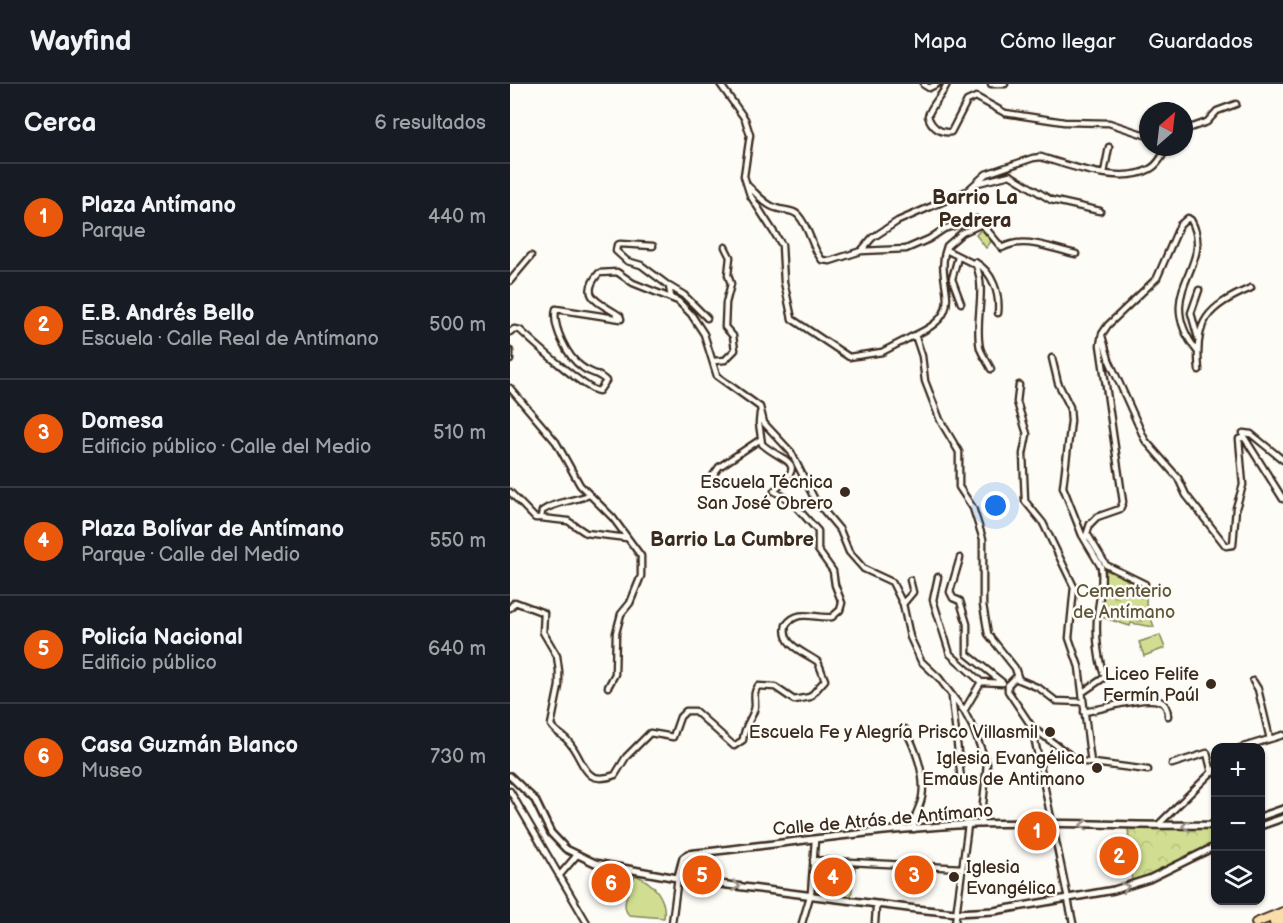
<!DOCTYPE html>
<html lang="es">
<head>
<meta charset="utf-8">
<style>
  body { margin:0; font-family:"Balsamiq Sans",sans-serif; background:#20242c; color:#f1f3f6 }
  .controls { position:absolute; right:18px; bottom:18px; display:grid; overflow:hidden; border-radius:12px; box-shadow:0 2px 4px #0004 }
  .controls button { width:54px; height:54px; display:grid; place-items:center; padding:0; border:0; border-bottom:2px solid #363941; background:#171b24; color:#f1f3f6; font:30px sans-serif }
  .compass { position:absolute; left:629px; top:18px; width:54px; height:54px; border-radius:50%; background:#171b24; box-shadow:0 2px 4px #0004; rotate:28deg }
  .you { position:absolute; left:486px; top:422px; width:21px; height:21px; margin:-15px; border:4px solid #fff; border-radius:50%; background:#1a73e8; box-shadow:0 0 0 9px #1a73e833 }
  .badge { display:grid; place-items:center; width:39px; height:39px; border-radius:50%; background:#ea580c; color:#fff; font-size:20px; font-weight:700 }
  .pin { position:absolute; translate:-50% -50%; border:3px solid #fff; box-shadow:0 2px 6px #0006 }
  .list { margin:0; padding:0; list-style:none }
  h2 { display:flex; justify-content:space-between; align-items:center; height:78px; margin:0; padding:0 24px; font-size:26px }
  h2 small { font-size:20px; font-weight:400; color:#9ea1a6 }
  .list li { display:grid; grid-template-columns:39px 1fr auto; gap:18px; align-items:center; box-sizing:border-box; height:108px; padding:0 24px; border-top:2px solid #363941 }
  .list b { display:block; font-size:22px; white-space:nowrap }
  .list p { margin:0; font-size:20px; white-space:nowrap; color:#9ea1a6 }
  .list em { font-size:20px; font-style:normal; color:#9ea1a6 }
  .icon { flex:none; width:33px; height:33px; fill:none; stroke:currentColor; stroke-width:2; stroke-linecap:round; stroke-linejoin:round }
  .map { position:relative; flex:none; width:773px; height:839px; overflow:hidden }
  header { display:flex; align-items:center; gap:36px; box-sizing:border-box; height:84px; padding:0 30px; background:#171b24; border-bottom:2px solid #363941 }
  header strong { font-size:28px }
  nav { display:flex; gap:33px; margin-inline-start:auto; font-size:21px }
  main { display:flex }
  aside { flex:1; background:#171b24 }
  .map>svg:first-child { display:block }
  .grass { fill:#d1de91; stroke:#868458; stroke-width:1.5 }
  .cemetery { fill:url(#cemetery-stones); stroke:#868458; stroke-width:1.5 }
  .park { fill:url(#park-crowns); stroke:#868458; stroke-width:1.5 }
  .lines { fill:none; stroke-linecap:round; stroke-linejoin:round }
  .minor-casing { stroke:#3b2a1e; stroke-width:9 }
  .tertiary-casing { stroke:#3b2a1e; stroke-width:10 }
  .motorway-casing { stroke:#3b2a1e; stroke-width:12 }
  .minor { stroke:#fdfcf7; stroke-width:4.5 }
  .tertiary { stroke:#fdfcf7; stroke-width:5 }
  .motorway { stroke:#f9ddab; stroke-width:8 }
  .oneway { stroke:#9c938a }
  .poi-dot { fill:#3b2a1e; stroke:#fdfcf7; stroke-width:2 }
  .labels { text-anchor:middle; dominant-baseline:central; stroke-width:5; stroke-linejoin:round; paint-order:stroke }
  .poi-label { font-size:18px; fill:#3b2a1e; stroke:#fdfcf7; text-anchor:end }
  .park-label { font-size:18px; fill:#60573b; stroke:#fdfcf7 }
  .street-label { font-size:18px; fill:#3b2a1e; stroke:#fdfcf7 }
  .neighbourhood-label { font-size:20px; font-weight:bold; fill:#3b2a1e; stroke:#fdfcf7 }
</style>
</head>
<body>
<header>
<strong>Wayfind</strong>
<nav><a>Mapa</a><a>Cómo llegar</a><a>Guardados</a></nav>
</header>
<main>
<aside>
<h2>Cerca<small>6 resultados</small></h2>
<ul class="list">
<li><span class="badge">1</span><div><b>Plaza Antímano</b><p>Parque</p></div><em>440 m</em></li>
<li><span class="badge">2</span><div><b>E.B. Andrés Bello</b><p>Escuela · Calle Real de Antímano</p></div><em>500 m</em></li>
<li><span class="badge">3</span><div><b>Domesa</b><p>Edificio público · Calle del Medio</p></div><em>510 m</em></li>
<li><span class="badge">4</span><div><b>Plaza Bolívar de Antímano</b><p>Parque · Calle del Medio</p></div><em>550 m</em></li>
<li><span class="badge">5</span><div><b>Policía Nacional</b><p>Edificio público</p></div><em>640 m</em></li>
<li><span class="badge">6</span><div><b>Casa Guzmán Blanco</b><p>Museo</p></div><em>730 m</em></li>
</ul>
</aside>
<div class="map">
<svg width="773" height="839" viewBox="0 0 773 839">
  <defs>
    <pattern id="cemetery-stones" width="16" height="16" patternUnits="userSpaceOnUse" patternTransform="scale(1.5)"><rect width="16" height="16" fill="#d1de91"/><path d="M2 7V4a2 2 0 0 1 4 0v3zM10 15v-3a2 2 0 0 1 4 0v3z" fill="#b4bf7d"/></pattern>
    <pattern id="park-crowns" width="20" height="18" patternUnits="userSpaceOnUse" patternTransform="scale(1.5)"><rect width="20" height="18" fill="#d1de91"/><path d="M2 6a3 3 0 1 1 6 0M12 15a3 3 0 1 1 6 0" fill="none" stroke="#b4bf7d"/></pattern>
  </defs>
  <rect width="100%" height="100%" fill="#fdfcf7"/>
  <filter id="ink" filterUnits="userSpaceOnUse"><feTurbulence type="fractalNoise" baseFrequency=".0167" numOctaves="2"/><feDisplacementMap in="SourceGraphic" scale="12" xChannelSelector="R" yChannelSelector="G"/><feConvolveMatrix kernelMatrix="1 2 1 2 8 2 1 2 1" color-interpolation-filters="sRGB"/></filter>
  <g filter="url(#ink)">
    <!-- grass -->
    <path class="grass" d="M473,143l10,12 -7,9 -10,-13z
      M650,551l5,13 -21,8 -5,-14z
      M125,791c18,7 32,23 29,43l-35,-3c-10,-10 2,-28 6,-40z"/>
    <!-- cemetery -->
    <path class="cemetery" d="M596,486l41,17 -1,16 8,24 -23,-4 -1,3 -32,-10z"/>
    <!-- park -->
    <path class="park" d="M508,740h36l2,14 -34,4z
      M705,741v20l-83,39 -4,-56z
      M303,776l43,2 -5,35 -40,-4z"/>
    <g class="lines">
      <defs>
        <path id="minor" d="M210,0l25,35 5,16 -6,41 6,19 32,50 2,37 8,37 57,38 33,-5 33,-17 7,21 3,25 15,39 19,32v35l14,21 10,31v66l5,29 27,34 4,12
          M437,0c-5,12 -15,20 -19,32 3,10 12,18 23,16l16,-31 9,-4 29,16 59,9 45,1 39,13
          M481,0h14
          M414,1l5,3 8,-4
          M674,46l23,-8 10,-11 19,-7
          M594,89l5,-26
          M468,99l32,-8 41,25 49,11
          M237,101c9,8 18,20 29,23 8,3 16,1 22,7 12,13 13,32 24,45l8,1 31,-10 11,-13 26,-17 69,-30 19,-17 47,-16 8,-1c29,9 80,28 109,12 8,-4 13,-14 17,-22
          M472,140l20,24c22,-13 50,1 74,6
          M143,162l-33,-2 -3,1 -1,6 11,10 14,4 28,21 2,11
          M436,166l30,15c11,26 -2,56 4,83 2,7 8,14 11,21
          M351,167l45,-2 23,-10 15,-10 32,-10 6,5 -20,9 -15,13c-15,38 25,64 -32,89
          M448,173l-6,22 9,24
          M465,178c18,10 25,32 23,51
          M0,197l21,-25
          M159,202l15,9 23,23
          M0,248l4,-3 6,1c13,12 67,61 79,61l7,-10c-7,-8 -17,-8 -24,-14 -15,-10 -30,-41 -26,-58l65,10 -1,-3c-18,-13 -43,-18 -21,-43l18,-1 16,11 45,18 13,13 13,20 13,42 43,31 4,16 27,29 24,48 25,30 9,22 15,17 28,13 11,22 7,33 11,24 18,17 25,33 9,17 14,36 -6,60
          M592,252l7,24 36,80 33,38 8,17 40,51 7,-1 3,-37 7,-23 -4,-46 5,-2 -1,-4 8,1 32,26
          M688,254l-7,-25 8,-23
          M0,267v9
          M542,274l6,25 12,24 1,14 -8,66 19,48 19,32c3,18 -3,35 -4,53 -1,18 1,41 8,57l-22,15
          M204,277l11,-1 10,-10 -2,-14 -8,-9 1,-24 5,-19 -3,-9 2,-18 -5,-10
          M689,286c-5,-49 8,-63 52,-82
          M509,301l-2,17 10,32 -4,20 2,47 18,22 31,64 -5,51 10,29 12,96
          M0,304l46,54 24,43 33,33 28,38v20l-11,27 -9,11 -5,19 -1,41 -7,13
          M734,353l39,62
          M199,397l10,-14 42,-28
          M0,408l25,26h6l1,-7c12,-9 32,-10 47,-16
          M31,434l27,3 18,12 41,5
          M578,451l18,30 39,19
          M575,455l5,-15 7,-7 23,-8 3,-7 -23,-157 2,-11 6,-9 49,-47 23,-53 8,-7 3,2c26,47 -41,70 6,131
          M450,474l-10,34 3,6 7,3 7,23v30l35,28
          M428,493l-5,23 17,54 31,28
          M393,520l10,-12 -3,-12
          M0,524l5,-6 29,11 -1,19 14,24 2,15v15l-8,39c4,7 12,10 17,16 17,19 14,46 47,34l11,-18 24,-24 23,4 7,-20 6,-6h9l39,35 9,-6c1,-16 11,-23 12,-34 0,-9 -2,-13 3,-20l17,1 19,13 16,-3 15,-17 -7,-18c-13,-10 -37,-16 -32,-37 13,-17 28,-6 46,-8l8,-7 2,-7 -7,-18 -2,-14 -15,-21v-19l-27,-30 -17,-10c36,-31 9,-28 -12,-47l-3,-21 1,-10
          M743,597l5,8 12,50
          M498,601v6l24,36 41,196
          M498,601l7,-7 24,10 17,13 26,1
          M442,614l9,81
          M454,627l17,-29 22,1
          M574,628c19,-3 58,-16 75,-11 7,2 9,10 9,15
          M523,644l45,33 70,9
          M395,645c10,18 21,47 17,68 -2,12 -10,20 -8,32
          M730,664l43,-13
          M662,680l35,-11 5,20
          M0,707l77,132
          M648,741l58,-57
          M303,776l149,8
          M49,792l18,-21
          M162,839l6,-46
          M292,839l9,-30 4,-53
          M365,839l1,-15 4,-4
          M445,839l13,-98"/>
        <path id="tertiary" d="M0,692l25,24 16,33 15,16 29,14 93,17 228,29 40,4 38,-2 120,-21 35,-11 67,-33
          M750,733l23,-8
          M750,742l23,-8
          M168,793l5,-19 5,-4c97,-10 194,-26 290,-30 79,-3 159,3 238,1"/>
        <path id="motorway" d="M746,839l27,-11
          M764,839l9,-3"/>
      </defs>
      <!-- minor casing -->
      <use href="#minor" class="minor-casing"/>
      <!-- tertiary casing -->
      <use href="#tertiary" class="tertiary-casing"/>
      <!-- motorway casing -->
      <use href="#motorway" class="motorway-casing"/>
      <!-- minor -->
      <use href="#minor" class="minor"/>
      <!-- tertiary -->
      <use href="#tertiary" class="tertiary"/>
      <!-- motorway -->
      <use href="#motorway" class="motorway"/>
    </g>
    <!-- one-way arrows -->
    <defs><path id="oneway-chevron" d="M-2-3.5L2.5 0L-2 3.5" fill="none" stroke-width="1.6" stroke-linecap="round" stroke-linejoin="round" transform="scale(1.5)"/></defs>
    <g class="oneway">
      <use href="#oneway-chevron" transform="translate(574 741) rotate(-179)"/>
      <use href="#oneway-chevron" transform="translate(676 742) rotate(178)"/>
      <use href="#oneway-chevron" transform="translate(226 802) rotate(7)"/>
      <use href="#oneway-chevron" transform="translate(615 803) rotate(-17)"/>
    </g>
  </g>
  <!-- markers -->
  <g class="poi-dot">
    <circle cx="335" cy="408" r="6"/>
    <circle cx="701" cy="600" r="6"/>
    <circle cx="540" cy="648" r="6"/>
    <circle cx="587" cy="684" r="6"/>
    <circle cx="444" cy="793" r="6"/>
  </g>
  <g class="labels">
    <!-- poi labels -->
    <g class="poi-label">
      <text x="323" y="398">Escuela Técnica<tspan x="323" dy="21">San José Obrero</tspan></text>
      <text x="689" y="590">Liceo Felife<tspan x="689" dy="21">Fermín Paúl</tspan></text>
      <text x="528" y="648">Escuela Fe y Alegría Prisco Villasmil</text>
      <text x="575" y="674">Iglesia Evangélica<tspan x="575" dy="21">Emaus de Antimano</tspan></text>
      <text x="456" y="783" text-anchor="start">Iglesia<tspan x="456" dy="21">Evangélica</tspan></text>
    </g>
    <!-- park labels -->
    <g class="park-label">
      <text x="614" y="507">Cementerio<tspan x="614" dy="21">de Antímano</tspan></text>
    </g>
    <!-- street labels -->
    <g class="street-label">
      <text transform="translate(373 736) rotate(-5)">Calle de Atrás de Antímano</text>
    </g>
    <!-- neighbourhood labels -->
    <g class="neighbourhood-label">
      <text x="465" y="114">Barrio La<tspan x="465" dy="23">Pedrera</tspan></text>
      <text x="222" y="456">Barrio La Cumbre</text>
    </g>
  </g>
</svg>
<div class="controls">
<button>+</button>
<button>−</button>
<button><svg class="icon" aria-label="layers" viewBox="0 0 24 24"><path d="M12 4l9 5-9 5-9-5zM3 14l9 5 9-5"/></svg></button>
</div>
<svg class="compass" viewBox="-18 -18 36 36"><path d="M0-13l5 13h-10z" fill="#e53935"/><path d="M0 13l5-13h-10z" fill="#9ea1a6"/></svg>
<div class="you"></div>
<div class="pin badge" style="left:527px;top:747px">1</div>
<div class="pin badge" style="left:609px;top:772px">2</div>
<div class="pin badge" style="left:404px;top:791px">3</div>
<div class="pin badge" style="left:323px;top:793px">4</div>
<div class="pin badge" style="left:192px;top:791px">5</div>
<div class="pin badge" style="left:101px;top:799px">6</div>
</div>
</main>
</body>
</html>
